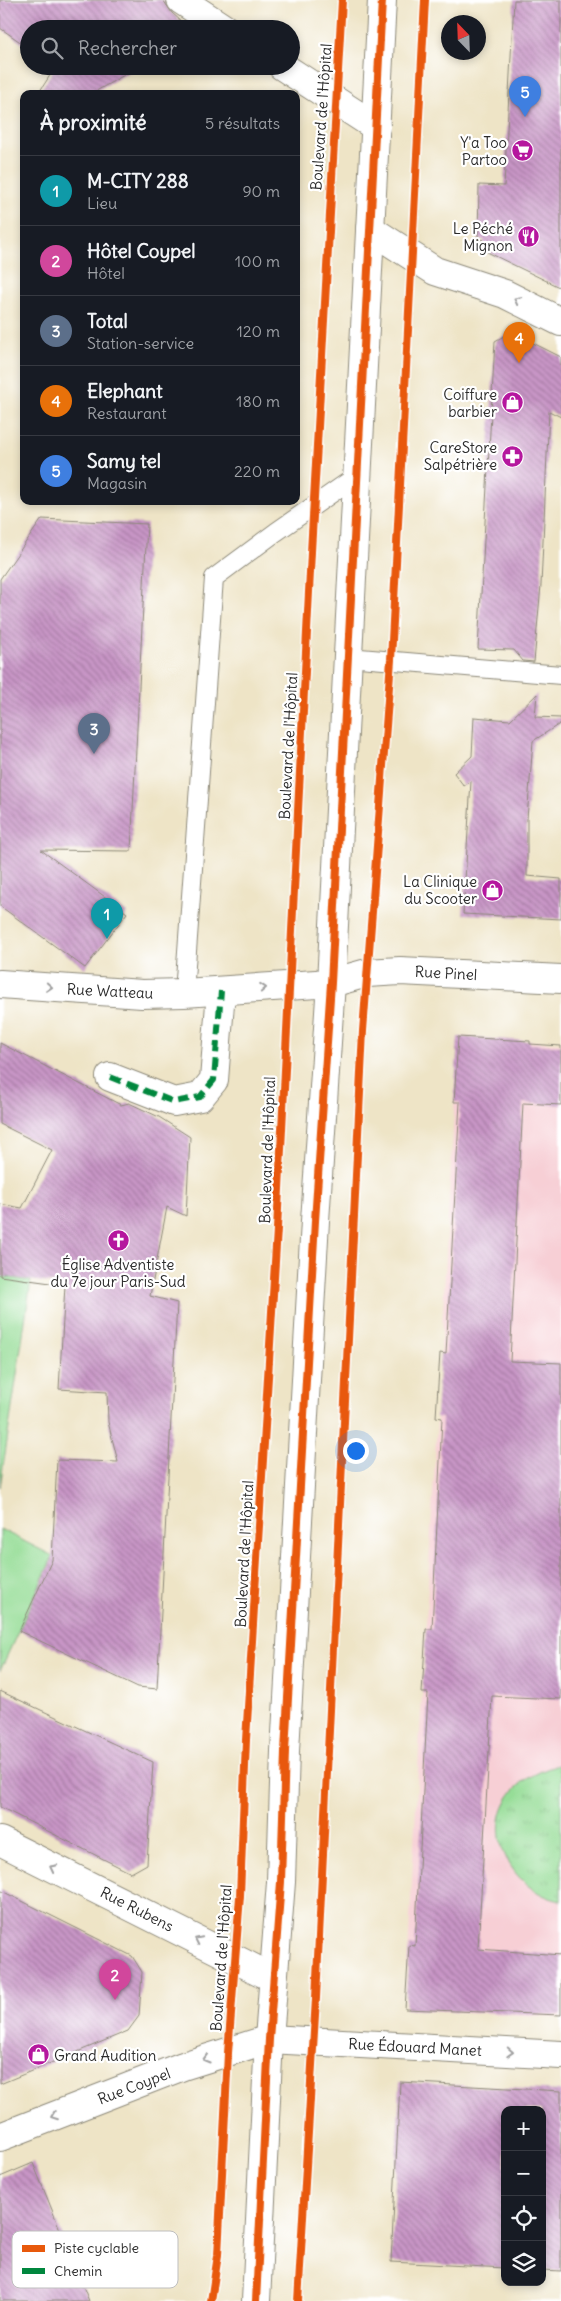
<!DOCTYPE html>
<html lang="fr">
<head>
<meta charset="utf-8">
<style>
  body { margin:0; font-family:Delius,sans-serif; background:#20242c; color:#f1f3f6 }
  .controls { position:absolute; right:15px; bottom:15px; display:grid; overflow:hidden; border-radius:10px; box-shadow:0 2px 8px #0003 }
  .controls button { width:45px; height:45px; display:grid; place-items:center; padding:0; border:0; border-bottom:1px solid #363941; background:#171b24; color:#f1f3f6; font:25px sans-serif }
  .compass { position:absolute; left:441px; top:15px; width:45px; height:45px; border-radius:50%; background:#171b24; box-shadow:0 2px 8px #0003; rotate:337deg }
  .you { position:absolute; left:355px; top:1450px; width:18px; height:18px; margin:-12px; border:4px solid #fff; border-radius:50%; background:#1a73e8; box-shadow:0 0 0 8px #1a73e833 }
  .badge { display:grid; place-items:center; width:32px; height:32px; border-radius:50%; background:#d690ce; color:#fff; font-size:16px; font-weight:700 }
  .pin { position:absolute; translate:-50% -41px; filter:drop-shadow(0 1px 2px #0008) }
  .pin::after { content:''; position:absolute; top:26px; width:18px; height:15px; background:inherit; clip-path:polygon(0 0,100% 0,50% 100%) }
  .list { margin:0; padding:0; list-style:none }
  h2 { display:flex; justify-content:space-between; align-items:center; height:65px; margin:0; padding:0 20px; font-size:21px }
  h2 small { font-size:16px; font-weight:400; color:#9ea1a6 }
  .list li { display:grid; grid-template-columns:32px 1fr auto; gap:15px; align-items:center; box-sizing:border-box; height:70px; padding:0 20px; border-top:1px solid #363941 }
  .list b { display:block; font-size:19px; white-space:nowrap }
  .list p { margin:0; font-size:16px; white-space:nowrap; color:#9ea1a6 }
  .list em { font-size:16px; font-style:normal; color:#9ea1a6 }
  .icon { flex:none; width:28px; height:28px; fill:none; stroke:currentColor; stroke-width:2; stroke-linecap:round; stroke-linejoin:round }
  .map { position:relative; flex:none; width:561px; height:2301px; overflow:hidden }
  .search { position:absolute; background:#171b24; box-shadow:0 2px 8px #0003; left:20px; top:20px; width:280px; height:55px; display:flex; align-items:center; gap:12px; box-sizing:border-box; padding:0 18px; border-radius:28px; color:#9ea1a6; font-size:19px }
  .panel { position:absolute; background:#171b24; box-shadow:0 2px 8px #0003; left:20px; top:90px; width:280px; height:415px; border-radius:10px }
  .map>svg:first-child { display:block }
  .built { fill:#f7cfd5 }
  .grass { fill:url(#grass-tufts); stroke:#608461 }
  .garden { fill:#96dd97; stroke:#608461 }
  .building { fill:url(#building-back-hatch) }
  .lines { fill:none; stroke-linecap:round; stroke-linejoin:round }
  .service-casing { stroke:#8c8878; stroke-width:20 }
  .pedestrian-casing { stroke:#8c8878; stroke-width:30 }
  .minor-casing { stroke:#8c8878; stroke-width:30 }
  .primary-casing { stroke:#8c8878; stroke-width:30 }
  .service { stroke:#fff; stroke-width:18 }
  .pedestrian { stroke:#fff; stroke-width:28 }
  .minor { stroke:#fff; stroke-width:28 }
  .primary { stroke:#fff; stroke-width:28 }
  .quiet { stroke:#00873e; stroke-width:6; stroke-dasharray:12 6; stroke-linecap:butt }
  .cycleway-casing { stroke:#fff; stroke-width:11 }
  .cycleway { stroke:#e8590c; stroke-width:8 }
  .oneway { stroke:#a0a0a0 }
  .labels { text-anchor:middle; dominant-baseline:central; stroke-width:4.5; stroke-linejoin:round; paint-order:stroke }
  .street-label { font-size:15px; fill:#2b2b2b; stroke:#fff }
  .poi-label { font-size:15px; fill:#2b2b2b; stroke:#fff; text-anchor:end }
  .key { fill:#fff; stroke:#bfbfbf; stroke-width:1 }
  .key-label { font-size:14px; fill:#2b2b2b }
</style>
</head>
<body>
<div class="map">
<svg width="561" height="2301" viewBox="0 0 561 2301">
  <defs>
    <pattern id="grass-tufts" width="24" height="20" patternUnits="userSpaceOnUse" patternTransform="scale(1.25)"><rect width="24" height="20" fill="#96dd97"/><path d="M3 7l-1-3M5 7V3M7 7l1-3M15 17l-1-3M17 17v-4M19 17l1-3" fill="none" stroke="#81be82"/></pattern>
    <pattern id="building-back-hatch" width="6" height="6" patternUnits="userSpaceOnUse" patternTransform="scale(1.25)"><rect width="6" height="6" fill="#c895c6"/><path d="M-1 5l2 2M0 0l6 6M5-1l2 2" fill="none" stroke="#a37aa1"/></pattern>
  </defs>
  <rect width="100%" height="100%" fill="#fff"/>
  <filter id="ink" filterUnits="userSpaceOnUse"><feTurbulence type="fractalNoise" baseFrequency=".02" numOctaves="2"/><feDisplacementMap in="SourceGraphic" scale="10" xChannelSelector="R" yChannelSelector="G"/><feConvolveMatrix kernelMatrix="1 2 1 2 8 2 1 2 1" color-interpolation-filters="sRGB"/></filter>
  <filter id="wash" filterUnits="userSpaceOnUse"><feTurbulence type="fractalNoise" baseFrequency=".0096" numOctaves="4" result="noise"/><feDisplacementMap in="SourceGraphic" scale="20" xChannelSelector="R" yChannelSelector="G"/><feGaussianBlur stdDeviation="1.12" result="paint"/><feColorMatrix in="noise" values="0 0 0 0 0 0 0 0 0 0 0 0 0 0 0 0 0 1.4 0 .05"/><feComposite in="paint" operator="in"/></filter>
  <g filter="url(#wash)">
    <rect width="100%" height="100%" fill="#eee4c6"/>
    <!-- built -->
    <path class="built" d="M458,1037l103,6v974l-156,-8z"/>
    <!-- grass -->
    <path class="grass" d="M561,1764v137c-50,-9 -84,-74 -44,-114 12,-12 29,-18 44,-23z"/>
    <!-- garden -->
    <path class="garden" d="M0,1276l31,5 -31,206z
      M0,1529l53,27 -53,115z"/>
    <g id="blocks">
      <!-- building -->
      <path class="building" d="M0,0h163l9,13 18,16h-161v19l-29,-20z
        M514,0h47v288l-78,-38 1,-10 -6,-1 1,-54 25,1z
        M56,66h84l-49,28h-53z
        M511,332l50,25v60l-12,-6 -8,174 -7,77 -11,-1 -9,-11 -36,-1 17,-308z
        M42,519l105,5 -16,327 -90,-1 86,63 -42,55 -85,-62v-327z
        M537,694l-2,23 26,1v5l-28,18 -6,78v57l34,3v40l-98,-5 8,-133 -7,5 -10,-13 18,-17 2,-39 36,3z
        M458,1037l72,4v3l31,2v59l-38,-2 -13,258 51,2v336l-69,-3 -14,253 83,6v60l-156,-6 4,-64 6,1 13,-253h-6l4,-64h6l10,-211 -6,-1 4,-64 6,1 14,-252h-6z
        M0,1043l121,62 8,-2 30,14 31,20 -4,79 -19,-9 -17,89 27,7 -20,386 -19,-2 -119,-56 33,-71 5,-100 61,2 -10,-40 -1,-30 -48,-3 6,-104 -65,-9v-72l22,4 30,-58 -52,-26z
        M0,1691l153,71 -6,102 -16,9 -131,-66z
        M0,1890l132,66 10,16 -3,44 -11,15 -128,53z
        M400,2082l161,9v180l-19,-1v-160h-37v158l-114,-6z
        M33,2163l56,138h-89v-124z"/>
    </g>
  </g>
  <g filter="url(#ink)">
    <use href="#blocks" fill-opacity="0" stroke="#8c8878" stroke-width="1"/>
    <g class="lines">
      <defs>
        <path id="service" d="M348,657l213,18
          M184,993l30,-415 62,-46 82,-57"/>
        <path id="pedestrian" d="M110,1077l64,25 26,-5 14,-17 7,-89"/>
        <path id="minor" d="M181,0l44,29
          M282,66l94,61
          M370,229l65,42 70,23 56,28
          M0,984l142,10 42,-1 147,-10 36,-10 33,-2 161,8
          M0,1841l273,137
          M0,2137l183,-71 86,-27 292,16"/>
        <path id="primary" d="M256,2301l13,-262 12,-157 4,-131 30,-530 16,-238 51,-983"/>
      </defs>
      <!-- service casing -->
      <use href="#service" class="service-casing"/>
      <!-- pedestrian casing -->
      <use href="#pedestrian" class="pedestrian-casing"/>
      <!-- minor casing -->
      <use href="#minor" class="minor-casing"/>
      <!-- primary casing -->
      <use href="#primary" class="primary-casing"/>
      <!-- service -->
      <use href="#service" class="service"/>
      <!-- pedestrian -->
      <use href="#pedestrian" class="pedestrian"/>
      <!-- minor -->
      <use href="#minor" class="minor"/>
      <!-- primary -->
      <use href="#primary" class="primary"/>
      <!-- quiet -->
      <path class="quiet" d="M110,1077l64,25 26,-5 14,-17 7,-89"/>
      <defs>
        <path id="cycleway" d="M211,2301l7,-46 10,-202 12,-157 6,-156 31,-511 34,-677 31,-552
          M256,2301l13,-262 12,-157 4,-131 30,-530 16,-238 51,-983
          M298,2301l18,-303 47,-967 28,-371 34,-660"/>
      </defs>
      <!-- cycleway casing -->
      <use href="#cycleway" class="cycleway-casing"/>
      <!-- cycleway -->
      <use href="#cycleway" class="cycleway"/>
    </g>
    <!-- one-way arrows -->
    <defs><path id="oneway-chevron" d="M-2-3.5L2.5 0L-2 3.5" fill="none" stroke-width="1.6" stroke-linecap="round" stroke-linejoin="round" transform="scale(1.25)"/></defs>
    <g class="oneway">
      <use href="#oneway-chevron" transform="translate(517 300) rotate(-153)"/>
      <use href="#oneway-chevron" transform="translate(49 987) rotate(4)"/>
      <use href="#oneway-chevron" transform="translate(263 988) rotate(-4)"/>
      <use href="#oneway-chevron" transform="translate(53 1868) rotate(-153)"/>
      <use href="#oneway-chevron" transform="translate(198 1940) rotate(-154)"/>
      <use href="#oneway-chevron" transform="translate(510 2052) rotate(3)"/>
      <use href="#oneway-chevron" transform="translate(206 2059) rotate(163)"/>
      <use href="#oneway-chevron" transform="translate(54 2116) rotate(159)"/>
    </g>
  </g>
  <!-- icons -->
  <defs>
    <symbol id="supermarket-disc" viewBox="-11 -11 22 22"><circle r="9.5" fill="#b5179e" stroke="#fff"/><path d="M-6-5.5h2.5l.6 2H6L4.5 2H-2.5L-4.4-4H-6ZM-1.5 3.2a1.3 1.3 0 1 0 .1 0ZM3 3.2a1.3 1.3 0 1 0 .1 0Z" fill="#fff"/></symbol>
    <symbol id="restaurant-disc" viewBox="-11 -11 22 22"><circle r="9.5" fill="#b5179e" stroke="#fff"/><path d="M-5-6h1v4h1v-4h1v4h1v-4h1v5L-1.5 .5V6h-2V.5L-5-1ZM5-6V6H3V1.5H1.5Q1.5-4 5-6Z" fill="#fff"/></symbol>
    <symbol id="shop-disc" viewBox="-11 -11 22 22"><circle r="9.5" fill="#b5179e" stroke="#fff"/><path d="M-5-2.5h2.3a2.7 3.5 0 0 1 5.4 0H5L5.5 6h-11ZM-1.5-2.5h3a1.5 2.3 0 0 0-3 0Z" fill="#fff"/></symbol>
    <symbol id="pharmacy-disc" viewBox="-11 -11 22 22"><circle r="9.5" fill="#b5179e" stroke="#fff"/><path d="M-2-6h4v4h4v4h-4v4h-4v-4h-4v-4h4Z" fill="#fff"/></symbol>
    <symbol id="church-disc" viewBox="-11 -11 22 22"><circle r="9.5" fill="#b5179e" stroke="#fff"/><path d="M-1.2-6h2.4v3.5h3.3v2.4h-3.3V6h-2.4V-.1h-3.3v-2.4h3.3Z" fill="#fff"/></symbol>
  </defs>
  <g fill-rule="evenodd">
    <use href="#supermarket-disc" x="510" y="138" width="25" height="25"/>
    <use href="#restaurant-disc" x="516" y="224" width="25" height="25"/>
    <use href="#shop-disc" x="500" y="390" width="25" height="25"/>
    <use href="#pharmacy-disc" x="500" y="444" width="25" height="25"/>
    <use href="#shop-disc" x="480" y="878" width="25" height="25"/>
    <use href="#church-disc" x="106" y="1228" width="25" height="25"/>
    <use href="#shop-disc" x="26" y="2042" width="25" height="25"/>
  </g>
  <g class="labels">
    <!-- street labels -->
    <g class="street-label">
      <text transform="translate(321 117) rotate(-86)">Boulevard de l'Hôpital</text>
      <text transform="translate(288 746) rotate(-87)">Boulevard de l'Hôpital</text>
      <text transform="translate(446 973) rotate(3)">Rue Pinel</text>
      <text transform="translate(110 991) rotate(3)">Rue Watteau</text>
      <text transform="translate(267 1150) rotate(-88)">Boulevard de l'Hôpital</text>
      <text transform="translate(244 1554) rotate(-87)">Boulevard de l'Hôpital</text>
      <text transform="translate(137 1909) rotate(27)">Rue Rubens</text>
      <text transform="translate(221 1958) rotate(-86)">Boulevard de l'Hôpital</text>
      <text transform="translate(415 2047) rotate(3)">Rue Édouard Manet</text>
      <text transform="translate(134 2086) rotate(-21)">Rue Coypel</text>
    </g>
    <!-- poi labels -->
    <g class="poi-label">
      <text x="507" y="142">Y'a Too<tspan x="507" dy="17">Partoo</tspan></text>
      <text x="513" y="228">Le Péché<tspan x="513" dy="17">Mignon</tspan></text>
      <text x="497" y="394">Coiffure<tspan x="497" dy="17">barbier</tspan></text>
      <text x="497" y="447">CareStore<tspan x="497" dy="17">Salpétrière</tspan></text>
      <text x="477" y="881">La Clinique<tspan x="477" dy="17">du Scooter</tspan></text>
      <text x="118" y="1264" text-anchor="middle">Église Adventiste<tspan x="118" dy="17">du 7e jour Paris-Sud</tspan></text>
      <text x="54" y="2055" text-anchor="start">Grand Audition</text>
    </g>
  </g>
  <!-- legend -->
  <rect x="12" y="2231" width="166" height="57" rx="8" class="key"/>
  <rect x="22" y="2245" width="23" height="7" fill="#e8590c"/>
  <rect x="22" y="2268" width="23" height="6" fill="#00873e"/>
  <g class="key-label">
    <text x="54" y="2253">Piste cyclable</text>
    <text x="54" y="2276">Chemin</text>
  </g>
</svg>
<div class="controls">
<button>+</button>
<button>−</button>
<button><svg class="icon" aria-label="locate" viewBox="0 0 24 24"><circle cx="12" cy="12" r="6"/><path d="M12 2v4M12 18v4M2 12h4M18 12h4"/></svg></button>
<button><svg class="icon" aria-label="layers" viewBox="0 0 24 24"><path d="M12 4l9 5-9 5-9-5zM3 14l9 5 9-5"/></svg></button>
</div>
<svg class="compass" viewBox="-18 -18 36 36"><path d="M0-13l5 13h-10z" fill="#e53935"/><path d="M0 13l5-13h-10z" fill="#9ea1a6"/></svg>
<div class="you"></div>
<div class="pin badge" style="left:107px;top:939px;background:#0f9aa8">1</div>
<div class="pin badge" style="left:115px;top:2000px;background:#d1479c">2</div>
<div class="pin badge" style="left:94px;top:754px;background:#5c6f8a">3</div>
<div class="pin badge" style="left:519px;top:363px;background:#e8710a">4</div>
<div class="pin badge" style="left:525px;top:117px;background:#3f7fe0">5</div>
<div class="search"><svg class="icon" aria-label="search" viewBox="0 0 24 24"><circle cx="10" cy="10" r="6"/><path d="M15 15l6 6"/></svg>Rechercher</div>
<section class="panel">
<h2>À proximité<small>5 résultats</small></h2>
<ul class="list">
<li><span class="badge" style="background:#0f9aa8">1</span><div><b>M-CITY 288</b><p>Lieu</p></div><em>90 m</em></li>
<li><span class="badge" style="background:#d1479c">2</span><div><b>Hôtel Coypel</b><p>Hôtel</p></div><em>100 m</em></li>
<li><span class="badge" style="background:#5c6f8a">3</span><div><b>Total</b><p>Station-service</p></div><em>120 m</em></li>
<li><span class="badge" style="background:#e8710a">4</span><div><b>Elephant</b><p>Restaurant</p></div><em>180 m</em></li>
<li><span class="badge" style="background:#3f7fe0">5</span><div><b>Samy tel</b><p>Magasin</p></div><em>220 m</em></li>
</ul>
</section>
</div>
</body>
</html>
